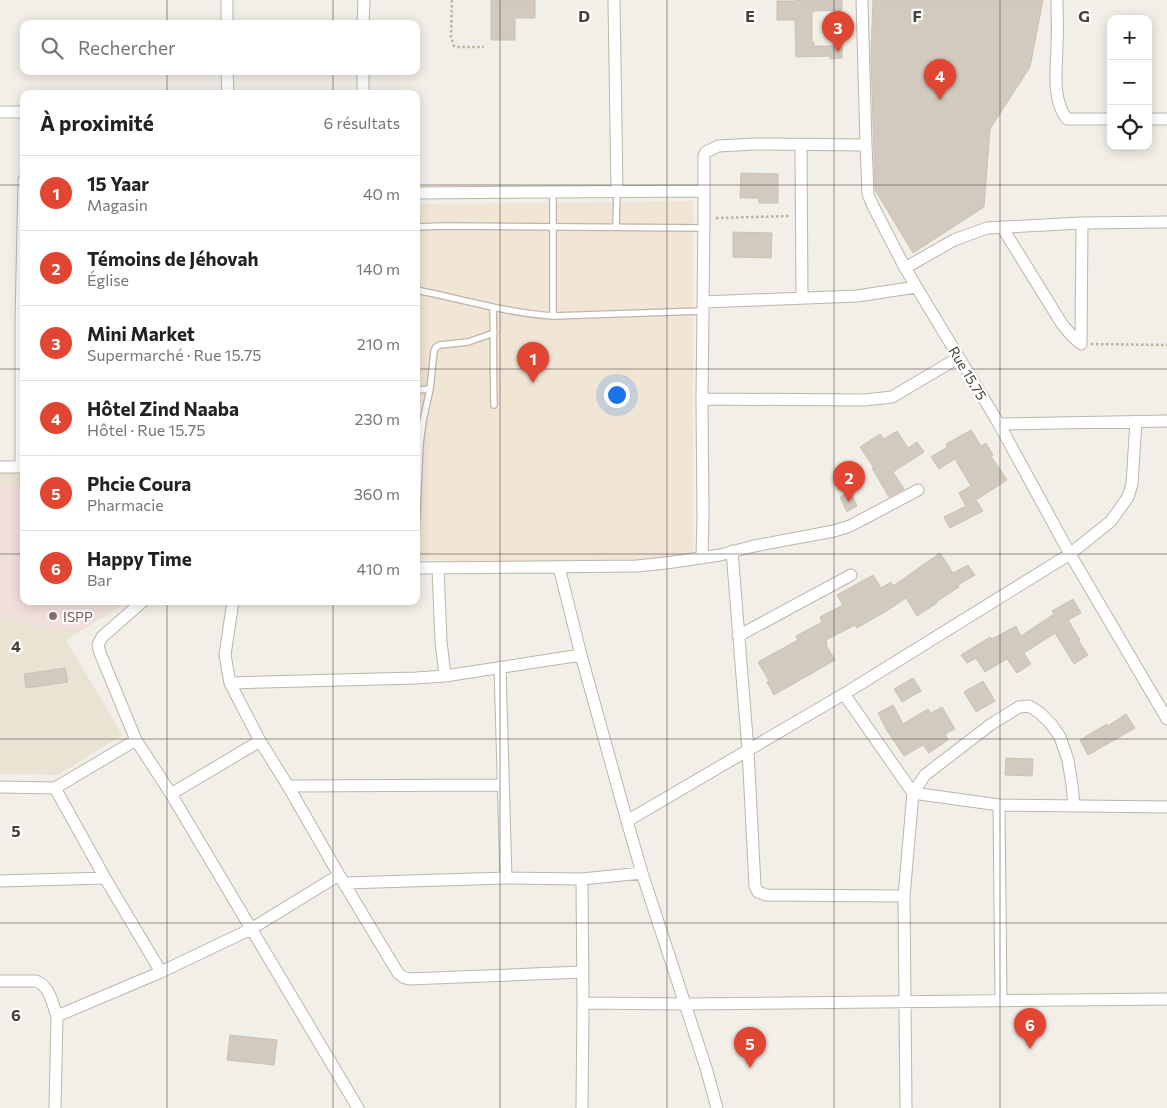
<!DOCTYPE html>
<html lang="fr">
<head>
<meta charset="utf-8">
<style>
  body { margin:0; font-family:Commissioner,sans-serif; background:#f2f2f2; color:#222 }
  .controls { position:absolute; right:15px; top:15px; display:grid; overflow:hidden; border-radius:10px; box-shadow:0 2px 12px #0003 }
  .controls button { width:45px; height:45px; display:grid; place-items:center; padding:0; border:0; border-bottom:1px solid #e0e0e0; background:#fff; color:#222; font:25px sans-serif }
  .you { position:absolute; left:616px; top:394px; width:18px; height:18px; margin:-12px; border:4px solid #fff; border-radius:50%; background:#1a73e8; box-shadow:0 0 0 8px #1a73e833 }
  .badge { display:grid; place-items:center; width:32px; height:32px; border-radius:50%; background:#e04631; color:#fff; font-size:16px; font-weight:700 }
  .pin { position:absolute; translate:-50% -41px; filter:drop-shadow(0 1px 2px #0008) }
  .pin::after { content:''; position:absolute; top:26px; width:18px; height:15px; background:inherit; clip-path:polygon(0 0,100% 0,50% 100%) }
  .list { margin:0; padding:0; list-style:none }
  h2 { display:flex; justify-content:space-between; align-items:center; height:65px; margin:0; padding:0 20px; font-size:21px }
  h2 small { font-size:16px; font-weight:400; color:#767676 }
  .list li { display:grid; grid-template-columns:32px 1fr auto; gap:15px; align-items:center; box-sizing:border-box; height:75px; padding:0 20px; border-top:1px solid #e0e0e0 }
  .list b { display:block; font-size:19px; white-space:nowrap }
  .list p { margin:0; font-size:16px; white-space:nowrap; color:#767676 }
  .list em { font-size:16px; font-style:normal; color:#767676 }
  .icon { flex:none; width:28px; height:28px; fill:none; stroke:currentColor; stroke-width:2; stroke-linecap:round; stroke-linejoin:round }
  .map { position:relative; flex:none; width:1167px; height:1108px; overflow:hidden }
  .search { position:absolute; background:#fff; box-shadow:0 2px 12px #0003; left:20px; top:20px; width:400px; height:55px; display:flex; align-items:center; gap:12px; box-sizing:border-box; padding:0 18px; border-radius:10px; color:#767676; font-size:19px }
  .panel { position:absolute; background:#fff; box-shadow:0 2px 12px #0003; left:20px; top:90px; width:400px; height:515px; border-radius:10px }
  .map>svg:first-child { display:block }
  .commercial { fill:#f1e5d6 }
  .education { fill:#eae3d4 }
  .medical { fill:#f1dfdd }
  .building { fill:#d2cabf; stroke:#ccc2b3 }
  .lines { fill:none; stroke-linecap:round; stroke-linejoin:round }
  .service-casing { stroke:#bcb6ac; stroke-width:8 }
  .minor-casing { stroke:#bcb6ac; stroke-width:13 }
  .path { stroke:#bdb19f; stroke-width:2.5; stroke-dasharray:2.5 2.5; stroke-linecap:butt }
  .service { stroke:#fff; stroke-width:5.5 }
  .minor { stroke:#fff; stroke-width:11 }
  .grid { fill:none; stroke:#453f38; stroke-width:1; stroke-opacity:0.55 }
  .education-dot { fill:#8d6e63; stroke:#fff; stroke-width:2 }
  .labels { text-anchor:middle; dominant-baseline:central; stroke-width:4.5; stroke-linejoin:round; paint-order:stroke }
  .street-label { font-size:14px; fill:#453f38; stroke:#fff }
  .education-label { font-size:14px; fill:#785e54; stroke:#fff; text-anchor:start }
  .grid-label { font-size:16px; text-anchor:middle; font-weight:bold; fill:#453f38; stroke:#fff; stroke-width:4.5; stroke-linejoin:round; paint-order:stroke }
</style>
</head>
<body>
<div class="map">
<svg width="1167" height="1108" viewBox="0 0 1167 1108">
  <rect width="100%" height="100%" fill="#f2efe8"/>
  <!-- commercial -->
  <path class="commercial" d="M693,201v355l-138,10 -139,-7v-355z"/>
  <!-- education -->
  <path class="education" d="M0,472h24v129h105l-63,39 56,95 -64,40 -58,-1z"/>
  <!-- medical -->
  <path class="medical" d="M0,484h24v117h100l-42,29 -49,-5 -33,-9z"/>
  <!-- building -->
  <path class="building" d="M491,0h44v18h-20v22h-24z
    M797,0h45v10l-28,1v1h-2v30h2v4h28v12l-12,1v-3l-34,1 -1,-37h-18v-19h20z
    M873,0h170l-13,67 -40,62 -6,78 -71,46 -38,-63 -4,-134z
    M741,173l37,1v29h-19v-5h-19z
    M733,232l39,1 -1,25 -38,-1z
    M971,430l10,16 5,-3 7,12 -2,1 16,24 -31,20 7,11 -33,17 -6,-11 22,-11 -7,-13 12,-7 -16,-27 -16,10 -8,-12 16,-10 -1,-3z
    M897,431l11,17 9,-6 7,10 -31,20 11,17 -15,8 -17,-29h2l-14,-21 20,-13 4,5z
    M850,492l7,14 -10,6 -7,-15z
    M940,553l13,20 15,-8 7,10 -17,10 1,2 -23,15 1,1 -20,13 -11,-18 -18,12 -31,18 -2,-3 -29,15 1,4 -1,1 9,15 -61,35 -7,-13 2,-1 -11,-19 40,-22 -2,-4 26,-14 -2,-5 23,-12 -6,-10 36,-20 8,13 10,-6 2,4z
    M1073,599l8,14 -13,7 12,20h-2l10,15 -14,9 -19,-31 -31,20 7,11 -14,9 -10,-14 -22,13 -9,-14 -9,5 -6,-8 29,-18 2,2 24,-13 5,10 33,-22 -2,-3z
    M65,668l3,14 -42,6 -2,-14z
    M913,678l8,13 -19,11 -8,-13z
    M983,681l12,20 -19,11 -12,-20z
    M893,705l10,19 25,-15 3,4 11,-6 13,22 -10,5 3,6 -19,13 -6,-8 -19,11 -18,-27 -8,-16z
    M1126,714l9,14 -47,27 -8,-15 27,-16 1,2z
    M1006,758l27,1 -1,17 -27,-1z
    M230,1035l47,5 -3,25 -47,-5z"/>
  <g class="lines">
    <defs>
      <path id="service" d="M416,227l28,-1 260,2
        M616,227l1,-36
        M416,290c46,9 91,23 137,26l149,-5
        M493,308c1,32 0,64 1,97
        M553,316v-124
        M416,390l14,-1
        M416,534l4,-90 3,-23 7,-32 4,-38 2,-4 4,-2 28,-3 26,-9"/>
      <path id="minor" d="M227,0v24
        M614,0l3,191
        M862,0l4,145 2,49 5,12 32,62 94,156 71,130 97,165
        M1057,0c0,14 1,29 0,43 0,24 -6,56 10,76h44
        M363,24l1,-24
        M227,71l1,23
        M363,94v-23
        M0,112h24
        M1148,119h19
        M801,145l1,153
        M416,193l287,-2
        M1002,227l60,97 10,12 9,8
        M905,268l49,-28 33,-12 95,-5 85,-1
        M703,302l154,-6 59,-9
        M1081,344l1,-121
        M702,399l163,1 27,-3 66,-39
        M999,424l168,-3
        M0,467h24
        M21,467v-145l3,-142
        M732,551l16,199 7,136 3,6 8,3 138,1
        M702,558l1,-42 -1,-117 2,-181v-62l2,-4 12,-6 37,-2 111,1
        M559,567l22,88 46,166 15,52 64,195 11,40
        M416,568l221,-2 29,-3 54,-8 34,-9 80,-15 16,-5 68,-36
        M438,568l3,73 4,35
        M143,601l-41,36 -4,8 2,8 36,87 35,54 187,314
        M233,601l-8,54 5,28 30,58 28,45 51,89 59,98 5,4 6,2 173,-7
        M738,636l113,-61
        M500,667l6,211
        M230,683l186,-5 29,-2 136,-21
        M844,694l69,99 -9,103 2,212
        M288,786l215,-1
        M0,787l55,1 81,-48
        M55,788l50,90 56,94
        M171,794l89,-53
        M999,805l2,196
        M1074,806l-2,-21 -4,-25 -8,-23 -9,-13 -11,-11 -11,-7 -10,1 -29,18 -65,50 -12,18 86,12 168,2
        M627,821l217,-127 226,-140 41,-33 17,-24 4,-13 4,-63
        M582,879l1,124 -1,105
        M0,881l105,-3
        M345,883l161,-5 76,1 60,-6
        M0,981h36c14,5 16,22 21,35l104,-44 90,-43 88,-54
        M583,1003l102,1 482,-5
        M55,1108l2,-92"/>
    </defs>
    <!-- service casing -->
    <use href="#service" class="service-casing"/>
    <!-- minor casing -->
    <use href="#minor" class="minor-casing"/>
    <!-- path -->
    <path class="path" d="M452,0l-1,37 3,9 3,1h27
      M716,218l74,-2
      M1091,344l76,1"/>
    <!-- service -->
    <use href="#service" class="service"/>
    <!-- minor -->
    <use href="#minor" class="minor"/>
  </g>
  <!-- grid -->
  <path class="grid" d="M167,0v24M333,0v24M500,0v1108M667,0v1108M834,0v1108M1000,0v1108M167,71v23M333,71v23M0,185h24M416,185h751M0,369h24M416,369h751M0,554h24M416,554h751M167,601v507M333,601v507M0,739h1167M0,923h1167"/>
  <!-- markers -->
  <circle class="education-dot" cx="53" cy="616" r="5"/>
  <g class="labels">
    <!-- street labels -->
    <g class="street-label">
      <text transform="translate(968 373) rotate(59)">Rue 15.75</text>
    </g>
    <!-- education labels -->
    <g class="education-label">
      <text x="63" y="616">ISPP</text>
    </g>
  </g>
  <g class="grid-label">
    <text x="584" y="22">D</text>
    <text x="750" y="22">E</text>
    <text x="917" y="22">F</text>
    <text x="1084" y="22">G</text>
    <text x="16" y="652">4</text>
    <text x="16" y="837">5</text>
    <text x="16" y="1021">6</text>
  </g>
</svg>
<div class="controls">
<button>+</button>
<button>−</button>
<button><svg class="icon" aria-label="locate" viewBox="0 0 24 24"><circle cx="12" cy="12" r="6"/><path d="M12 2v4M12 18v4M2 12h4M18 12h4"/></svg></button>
</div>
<div class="you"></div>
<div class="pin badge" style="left:533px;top:383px">1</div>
<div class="pin badge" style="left:849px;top:502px">2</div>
<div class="pin badge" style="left:838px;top:52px">3</div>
<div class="pin badge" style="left:940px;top:100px">4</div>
<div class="pin badge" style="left:750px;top:1068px">5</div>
<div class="pin badge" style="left:1030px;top:1049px">6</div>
<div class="search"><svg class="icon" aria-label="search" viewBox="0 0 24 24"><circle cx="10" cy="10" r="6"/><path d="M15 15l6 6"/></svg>Rechercher</div>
<section class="panel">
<h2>À proximité<small>6 résultats</small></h2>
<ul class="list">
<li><span class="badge">1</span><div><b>15 Yaar</b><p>Magasin</p></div><em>40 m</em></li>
<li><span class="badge">2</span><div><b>Témoins de Jéhovah</b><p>Église</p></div><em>140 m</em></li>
<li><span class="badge">3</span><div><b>Mini Market</b><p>Supermarché · Rue 15.75</p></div><em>210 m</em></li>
<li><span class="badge">4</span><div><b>Hôtel Zind Naaba</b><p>Hôtel · Rue 15.75</p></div><em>230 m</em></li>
<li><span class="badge">5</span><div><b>Phcie Coura</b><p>Pharmacie</p></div><em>360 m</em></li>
<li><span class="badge">6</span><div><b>Happy Time</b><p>Bar</p></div><em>410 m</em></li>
</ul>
</section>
</div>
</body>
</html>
